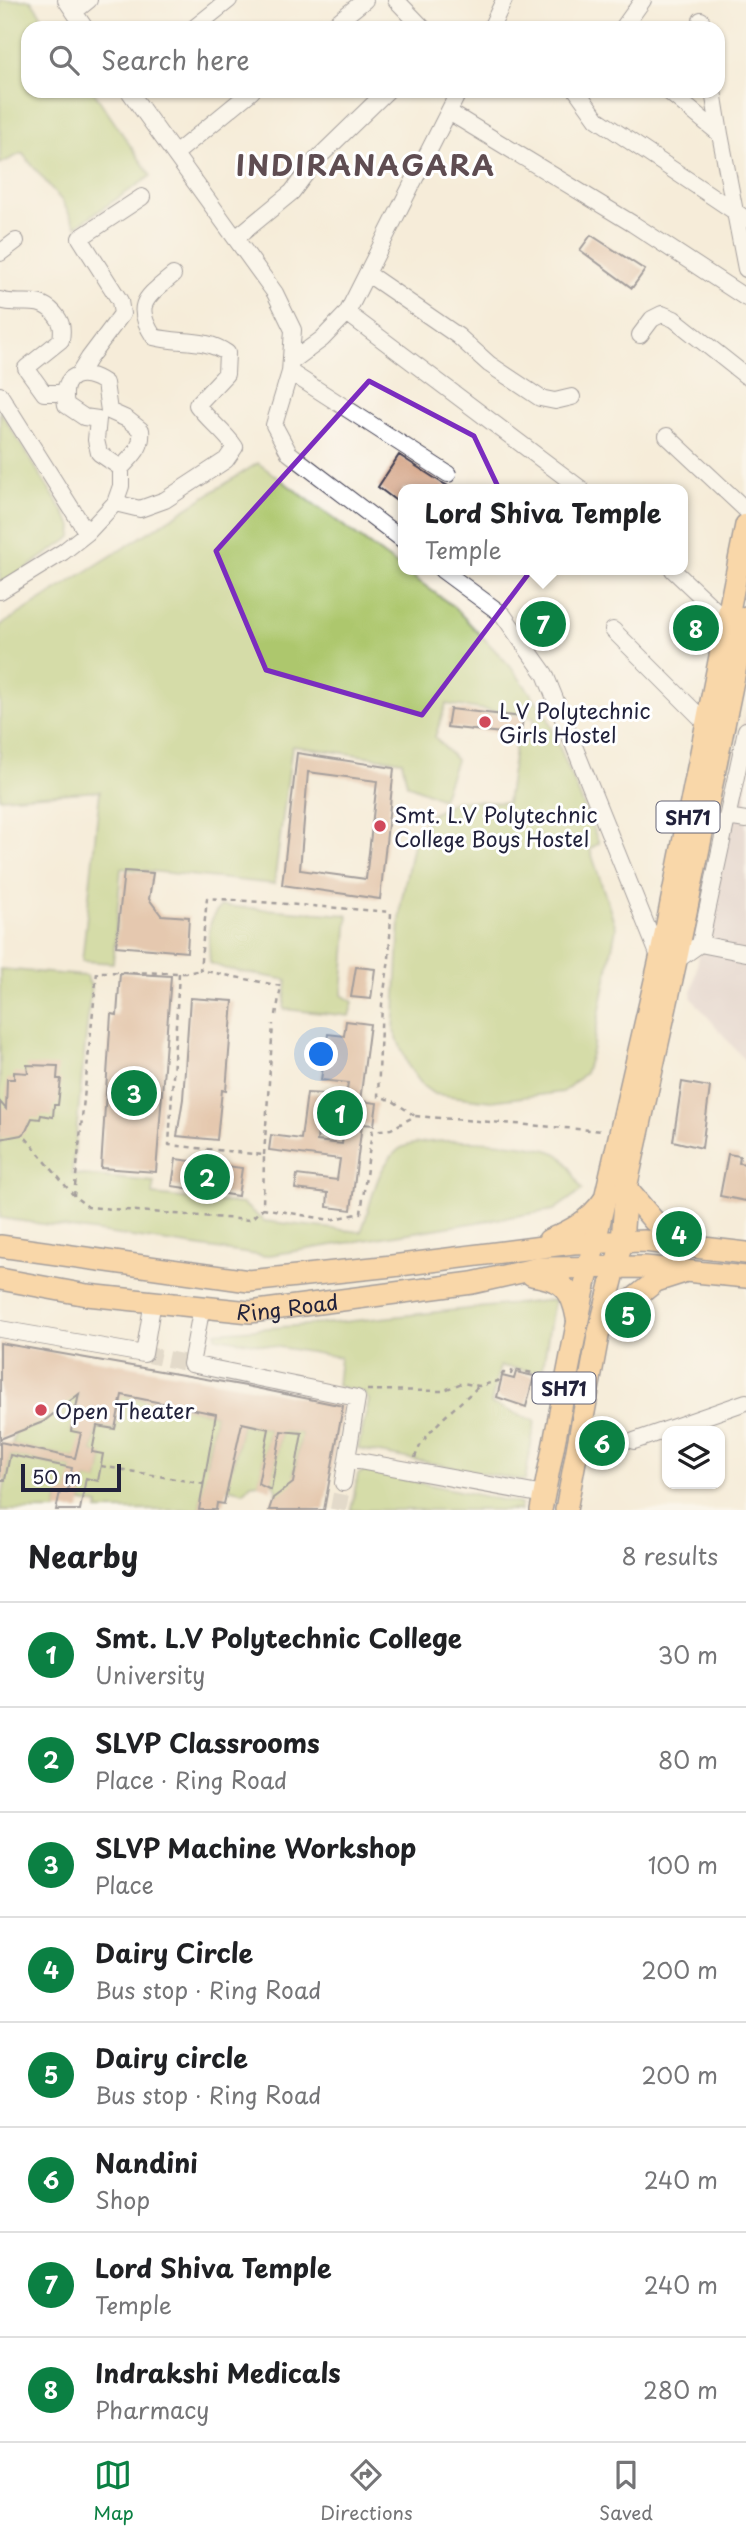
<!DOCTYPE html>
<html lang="en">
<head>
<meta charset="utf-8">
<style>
  body { margin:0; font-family:"Playpen Sans",sans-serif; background:#f2f2f2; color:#202124 }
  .controls { position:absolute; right:21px; bottom:21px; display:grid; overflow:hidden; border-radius:14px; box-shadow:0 2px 5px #0004 }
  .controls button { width:63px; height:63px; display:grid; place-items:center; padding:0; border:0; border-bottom:2px solid #e0e0e0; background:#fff; color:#202124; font:35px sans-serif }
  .scale { position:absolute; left:21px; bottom:18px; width:100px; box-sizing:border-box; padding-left:7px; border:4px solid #22223b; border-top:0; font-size:19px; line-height:24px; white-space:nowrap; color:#22223b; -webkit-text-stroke:5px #fff; paint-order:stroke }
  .you { position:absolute; left:322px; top:1055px; width:24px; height:24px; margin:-18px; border:5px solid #fff; border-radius:50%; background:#1a73e8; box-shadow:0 0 0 10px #1a73e833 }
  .badge { display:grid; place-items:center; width:46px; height:46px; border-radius:50%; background:#0b8043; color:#fff; font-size:23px; font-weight:700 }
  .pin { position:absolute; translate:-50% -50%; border:4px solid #fff; box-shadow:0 2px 7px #0006 }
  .popup { position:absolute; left:398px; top:484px; width:290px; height:91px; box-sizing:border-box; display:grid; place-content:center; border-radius:14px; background:#fff; filter:drop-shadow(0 2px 5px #0005); font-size:23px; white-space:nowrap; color:#757577 }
  .popup b { font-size:26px; color:#202124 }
  .popup::after { content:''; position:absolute; left:50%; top:100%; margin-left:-14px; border:14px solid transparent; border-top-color:#fff }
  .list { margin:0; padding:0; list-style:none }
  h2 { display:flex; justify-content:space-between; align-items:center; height:91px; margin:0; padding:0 28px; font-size:30px }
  h2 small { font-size:23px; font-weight:400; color:#757577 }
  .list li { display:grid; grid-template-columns:46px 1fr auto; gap:21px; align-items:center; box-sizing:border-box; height:105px; padding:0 28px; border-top:2px solid #e0e0e0 }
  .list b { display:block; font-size:26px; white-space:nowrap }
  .list p { margin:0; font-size:23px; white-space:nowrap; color:#757577 }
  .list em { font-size:23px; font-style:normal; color:#757577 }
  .icon { flex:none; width:38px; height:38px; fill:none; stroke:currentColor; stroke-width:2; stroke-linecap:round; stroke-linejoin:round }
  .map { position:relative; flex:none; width:746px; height:1510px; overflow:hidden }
  .search { position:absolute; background:#fff; box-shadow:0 2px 5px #0004; left:21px; right:21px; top:21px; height:77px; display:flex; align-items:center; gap:18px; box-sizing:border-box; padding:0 24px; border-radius:21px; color:#757577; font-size:26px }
  .sheet { height:931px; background:#fff }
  nav { display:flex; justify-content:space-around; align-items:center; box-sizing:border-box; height:98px; border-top:2px solid #e0e0e0; background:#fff; font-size:19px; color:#757577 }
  nav a { display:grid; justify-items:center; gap:4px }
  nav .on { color:#0b8043 }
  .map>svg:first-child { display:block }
  .industrial { fill:#d2bec2 }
  .green { fill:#adc76d; stroke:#687454; stroke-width:2 }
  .building { fill:#d09c7c; fill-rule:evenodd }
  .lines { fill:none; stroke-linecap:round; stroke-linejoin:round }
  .minor-tunnel { stroke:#ccc4b9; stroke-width:16; stroke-dasharray:16 8; stroke-linecap:butt }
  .minor-casing { stroke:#424053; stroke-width:18 }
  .major-casing { stroke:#424053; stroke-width:24 }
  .path { stroke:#424053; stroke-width:2.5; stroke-dasharray:5 5; stroke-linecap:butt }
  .minor { stroke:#fff; stroke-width:16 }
  .major { stroke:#fdbc6f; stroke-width:21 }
  .marked { fill:none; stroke:#7b2cbf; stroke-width:5; stroke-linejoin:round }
  .poi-dot { fill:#d1495b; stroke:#fff; stroke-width:2.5 }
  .labels { text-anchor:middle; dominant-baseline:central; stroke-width:6; stroke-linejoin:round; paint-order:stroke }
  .shield { fill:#fff; stroke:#646476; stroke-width:2 }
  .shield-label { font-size:19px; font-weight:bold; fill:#22223b }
  .poi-label { font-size:21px; fill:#22223b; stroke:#fff; text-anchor:start }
  .street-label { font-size:21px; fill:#22223b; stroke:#fff }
  .district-label { font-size:28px; font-weight:bold; letter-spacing:2px; fill:#5f4d52; stroke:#fff }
</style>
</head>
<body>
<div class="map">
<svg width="746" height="1510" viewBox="0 0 746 1510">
  <rect width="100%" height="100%" fill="#fff"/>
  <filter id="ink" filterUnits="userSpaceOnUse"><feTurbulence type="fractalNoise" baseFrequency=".0143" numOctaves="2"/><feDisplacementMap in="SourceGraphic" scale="14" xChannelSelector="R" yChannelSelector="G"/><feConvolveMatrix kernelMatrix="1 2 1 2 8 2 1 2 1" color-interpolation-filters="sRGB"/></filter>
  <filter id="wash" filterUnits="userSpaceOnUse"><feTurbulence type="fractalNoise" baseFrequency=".00686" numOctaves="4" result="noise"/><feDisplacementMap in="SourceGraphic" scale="28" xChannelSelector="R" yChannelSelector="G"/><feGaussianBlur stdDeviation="1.57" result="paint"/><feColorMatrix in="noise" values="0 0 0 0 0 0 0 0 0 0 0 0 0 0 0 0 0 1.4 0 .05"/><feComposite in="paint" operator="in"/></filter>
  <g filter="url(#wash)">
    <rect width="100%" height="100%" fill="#f6ecd9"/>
    <!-- industrial -->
    <path class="industrial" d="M746,709v353l-55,-65z"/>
    <!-- green -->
    <path class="green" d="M0,0h31l19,28h-22v63h65l58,85 -75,50 -14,-25 -40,-48 -22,11z
      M0,411l73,116 -1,10 -72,49z
      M258,463l196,144 56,59 36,48 53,129 -9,6 26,79 -24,123 -7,22 -22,19 -72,9 -57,-7 -11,-8 -14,-19 -15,-36 7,-128 12,-59 14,-27 29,-17 51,3 9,-61h15l3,-25 -88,-13 -11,33 21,23 -14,39 -35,-15 -5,-23 -110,-15 -18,138 -153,-16 -8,95 -31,-2 18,-170 -100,7v-172z
      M221,906l127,9 -6,80 11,7 -4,14 -65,-7 3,-29 -61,-11 -16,-6c-1,-20 -5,-43 11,-57z
      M0,969l86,7 5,10 -19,188 82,8 -1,13 90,9 21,17 97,11c11,-27 13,-62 37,-82 19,-16 138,-9 160,4 11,7 17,25 24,36l-28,20 -290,46 -264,-38z
      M554,1300l-12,73 -42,-7 -9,38 44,17 -10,60 -167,-32 11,-49 -5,-7 -27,-7 3,-29 -124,-20v-5l117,-9z
      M26,1380l53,11 -8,40 16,3 -12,24 -63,-13z
      M121,1395l95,19 -10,50 11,3 -11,8 -7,35h-101l1,-5 -18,-3 5,-24 12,2 5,-25 -11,-3 5,-26 18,3z
      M242,1423l27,6 -10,54 -8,1 -7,8 -17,-4 2,-7 -4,-16 8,1z
      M281,1431l21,2 -8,41 17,4 -35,19 1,-8 -5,-8z
      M10,1455l62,13 2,26 -14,-2 -4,18h-56z
      M365,1471l156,33 -1,6h-169l7,-36z"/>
    <g id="blocks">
      <!-- building -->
      <path class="building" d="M591,235l54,35 -13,18 -52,-38z
        M399,455l43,28 12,6h-51v17l-25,-19z
        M450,709l73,8 -2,18 -74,-8z
        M297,753l97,15 -14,131 -98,-14zM308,772l69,9 -11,98 -66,-9z
        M124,871l29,2 -4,26 12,16 28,2 -2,35 -71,-6z
        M356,967l19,2 -4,30 -20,-2z
        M120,973l51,3 -15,196 -55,-4 10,-154 6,1z
        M190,998l43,3 -7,90 -4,-1 -5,50 -40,-4 6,-37z
        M346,1021l24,3 -10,77 17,2 -3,22 -12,-1 -11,86 -24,-3 1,-14 -33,-4 2,-14 40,5 3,-21 -71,-9 2,-15 30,4 6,-46 15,1 -2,9 25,3 3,-23 -27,-3 7,-46 16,2zM319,1119l26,4 -3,21 -25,-3z
        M27,1065l31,1 -1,13h4l-3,26h-4l-1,12 -12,-2 -1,4 -8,-1 -6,13 -5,4 -21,4v-37l6,7 1,-30h7v-7l14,1z
        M682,1082l28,5 -8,61 -29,-7z
        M728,1154l12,2 -1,7 7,1v37l-26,-5z
        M176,1159l66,9 -4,28 -66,-10z
        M0,1343l246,43 97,20 -19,104h-55l4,-12 20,-15 9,-50 -21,-2 -10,59 -13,-6 11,-55 -27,-6 -18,81 -7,-1 -1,7h-17l17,-96 -94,-19 -7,34 -18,-3 -5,26 11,2 -5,27 -12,-3 -6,32h-24l4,-18 7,1 5,-25 -62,-13 -5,25h-5v-38l75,16 6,-25 -10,-2 8,-37 -36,28 -43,17z
        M516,1372l18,4 -8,31 -29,-10 5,-21 12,3z"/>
    </g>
  </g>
  <g filter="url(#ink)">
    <use href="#blocks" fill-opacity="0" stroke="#424053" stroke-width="2"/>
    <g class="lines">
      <!-- minor-tunnel -->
      <path class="minor-tunnel" d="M144,1354l47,10
        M338,1510l5,-27"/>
      <defs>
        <path id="minor" d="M66,0l19,28
          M396,0l27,28
          M74,12l15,-12
          M701,20l1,8
          M194,28l35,-28
          M330,28l35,-28
          M491,28l13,-28
          M623,28l20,-28
          M129,91l146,202 18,37 -3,42 -16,53 15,28 114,87
          M577,91l20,28 149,100
          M668,91l52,43 26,135
          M713,91l7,43
          M449,112l184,112 113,74
          M175,154l77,-63
          M236,238l56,-46 24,-32 71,-69
          M0,253l16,-12
          M368,274l90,62 31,28 51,34 15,3 17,-4
          M0,300c20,7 38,-5 54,13 8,9 9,15 7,27l-35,28 18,25h20
          M347,313l234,176
          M640,335l12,-16 10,-5 12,5 72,57
          M291,362l31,-23 25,-26 112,-222
          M290,372l158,102
          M79,374l10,-16 33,-44 -2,-13 -40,-63 62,-41
          M0,395l87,138
          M667,436l79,74
          M115,503l25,6 25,-9 61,-40 9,-13c-11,-16 -26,-26 -38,-42l29,-31 1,-21c-23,-16 -48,-9 -73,-16 -22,-33 -7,-40 19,-62
          M442,570l61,45 42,59 115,285
          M673,570l54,51
          M0,591l63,-39 24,-19 28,-30 6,-17v-18c12,-13 22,-20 20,-38l-14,-11 -18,-8 -4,-28c-23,-16 -45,-9 -39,22l18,12 14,2 -2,21 3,13 22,15
          M613,630l94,94
          M727,817l19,3
          M700,944l46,-214
          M676,961l24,-17 46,9
          M202,1306l-11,58 166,34 -14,85
          M0,1329l144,25 9,-53
          M634,1441l112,-39
          M348,1459l196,36"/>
        <g id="major">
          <path d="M626,1188l28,33 34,24"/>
          <path d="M549,1240c23,-10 40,-19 55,-40"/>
          <path d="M0,1246l249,35 143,-15 181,-23 71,-2 102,12"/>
          <path d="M532,1275c30,4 40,14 45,43"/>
          <path id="s1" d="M0,1279l87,16 163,17 222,-29 67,-15 106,-1 101,10"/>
          <path d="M601,1325l55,-44 25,-8"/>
          <path d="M541,1510l42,-216 77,-335 86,-434"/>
          <path d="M566,1510l32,-174 24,-95 4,-53 50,-227 70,-344"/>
        </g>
      </defs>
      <!-- minor casing -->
      <use href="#minor" class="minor-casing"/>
      <!-- major casing -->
      <use href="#major" class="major-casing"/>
      <!-- path -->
      <path class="path" d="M179,973l-10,172 95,10 -1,53 67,12 31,-7 11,-82 19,-2 24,-13 188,15
        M276,1015l5,-29 -81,-16 7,-72 184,14 -2,48 -7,44 -4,92 15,5 22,15
        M26,1138l48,58 14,11 162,13 13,-12
        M264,1155l9,-131
        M74,1196l23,-224 91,1 12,-3
        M367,1390l75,1 20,-8 17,3 19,-5 5,-8 8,1 2,-5 29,6
        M415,1458c7,-26 45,-54 64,-72
        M101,1466l103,18"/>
      <!-- minor -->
      <use href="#minor" class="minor"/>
      <!-- major -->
      <use href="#major" class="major"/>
    </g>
  </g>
  <!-- marked area -->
  <path d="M0 0H746V1510H0ZM369,381l105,55 61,129 -113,150 -156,-45 -50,-119z" fill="#f6ecd9" fill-opacity=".55" fill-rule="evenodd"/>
  <path class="marked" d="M369,381l105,55 61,129 -113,150 -156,-45 -50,-119z"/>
  <!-- markers -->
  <g class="poi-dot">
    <circle cx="485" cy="722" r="7"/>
    <circle cx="380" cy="826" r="7"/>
    <circle cx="41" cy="1410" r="7"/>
  </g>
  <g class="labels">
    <!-- shield labels -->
    <g class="shield">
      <rect x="656.5" y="801.5" width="63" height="31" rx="5"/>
      <rect x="532.5" y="1372.5" width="63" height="31" rx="5"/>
    </g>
    <g class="shield-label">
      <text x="688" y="817">SH71</text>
      <text x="564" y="1388">SH71</text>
    </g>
    <!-- poi labels -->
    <g class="poi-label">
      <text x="499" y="710">L V Polytechnic<tspan x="499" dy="24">Girls Hostel</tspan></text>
      <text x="394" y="814">Smt. L.V Polytechnic<tspan x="394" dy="24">College Boys Hostel</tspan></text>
      <text x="55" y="1410">Open Theater</text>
    </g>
    <!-- street labels -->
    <g class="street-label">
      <text stroke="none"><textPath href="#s1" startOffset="290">Ring Road</textPath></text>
    </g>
    <!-- district labels -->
    <g class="district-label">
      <text x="366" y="164">INDIRANAGARA</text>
    </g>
  </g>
</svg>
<div class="controls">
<button><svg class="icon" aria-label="layers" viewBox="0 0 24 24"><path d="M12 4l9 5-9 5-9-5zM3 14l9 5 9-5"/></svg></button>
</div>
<div class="scale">50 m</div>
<div class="you"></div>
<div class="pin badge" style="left:340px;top:1113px">1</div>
<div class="pin badge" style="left:207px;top:1177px">2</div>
<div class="pin badge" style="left:134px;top:1093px">3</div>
<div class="pin badge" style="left:679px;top:1234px">4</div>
<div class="pin badge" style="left:628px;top:1315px">5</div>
<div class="pin badge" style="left:602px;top:1443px">6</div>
<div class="pin badge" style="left:543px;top:624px">7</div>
<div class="popup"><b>Lord Shiva Temple</b>Temple</div>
<div class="pin badge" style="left:696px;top:628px">8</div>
<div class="search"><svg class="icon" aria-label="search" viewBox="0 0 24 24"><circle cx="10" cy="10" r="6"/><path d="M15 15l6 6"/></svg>Search here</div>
</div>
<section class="sheet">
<h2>Nearby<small>8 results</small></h2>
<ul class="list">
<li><span class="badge">1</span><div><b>Smt. L.V Polytechnic College</b><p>University</p></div><em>30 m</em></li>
<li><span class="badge">2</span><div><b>SLVP Classrooms</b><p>Place · Ring Road</p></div><em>80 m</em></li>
<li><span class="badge">3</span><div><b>SLVP Machine Workshop</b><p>Place</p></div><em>100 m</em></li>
<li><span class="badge">4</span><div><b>Dairy Circle</b><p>Bus stop · Ring Road</p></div><em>200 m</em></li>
<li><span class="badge">5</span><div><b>Dairy circle</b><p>Bus stop · Ring Road</p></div><em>200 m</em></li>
<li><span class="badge">6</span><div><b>Nandini</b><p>Shop</p></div><em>240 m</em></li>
<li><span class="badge">7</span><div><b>Lord Shiva Temple</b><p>Temple</p></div><em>240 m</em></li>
<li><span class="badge">8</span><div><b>Indrakshi Medicals</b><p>Pharmacy</p></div><em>280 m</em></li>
</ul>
</section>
<nav>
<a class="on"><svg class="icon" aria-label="map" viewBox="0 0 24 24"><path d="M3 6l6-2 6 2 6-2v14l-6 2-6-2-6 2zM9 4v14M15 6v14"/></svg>Map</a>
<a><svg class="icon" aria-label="directions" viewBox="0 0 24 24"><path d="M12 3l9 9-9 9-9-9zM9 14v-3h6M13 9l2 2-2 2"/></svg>Directions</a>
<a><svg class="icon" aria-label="saved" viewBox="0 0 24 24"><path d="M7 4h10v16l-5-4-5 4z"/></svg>Saved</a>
</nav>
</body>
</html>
